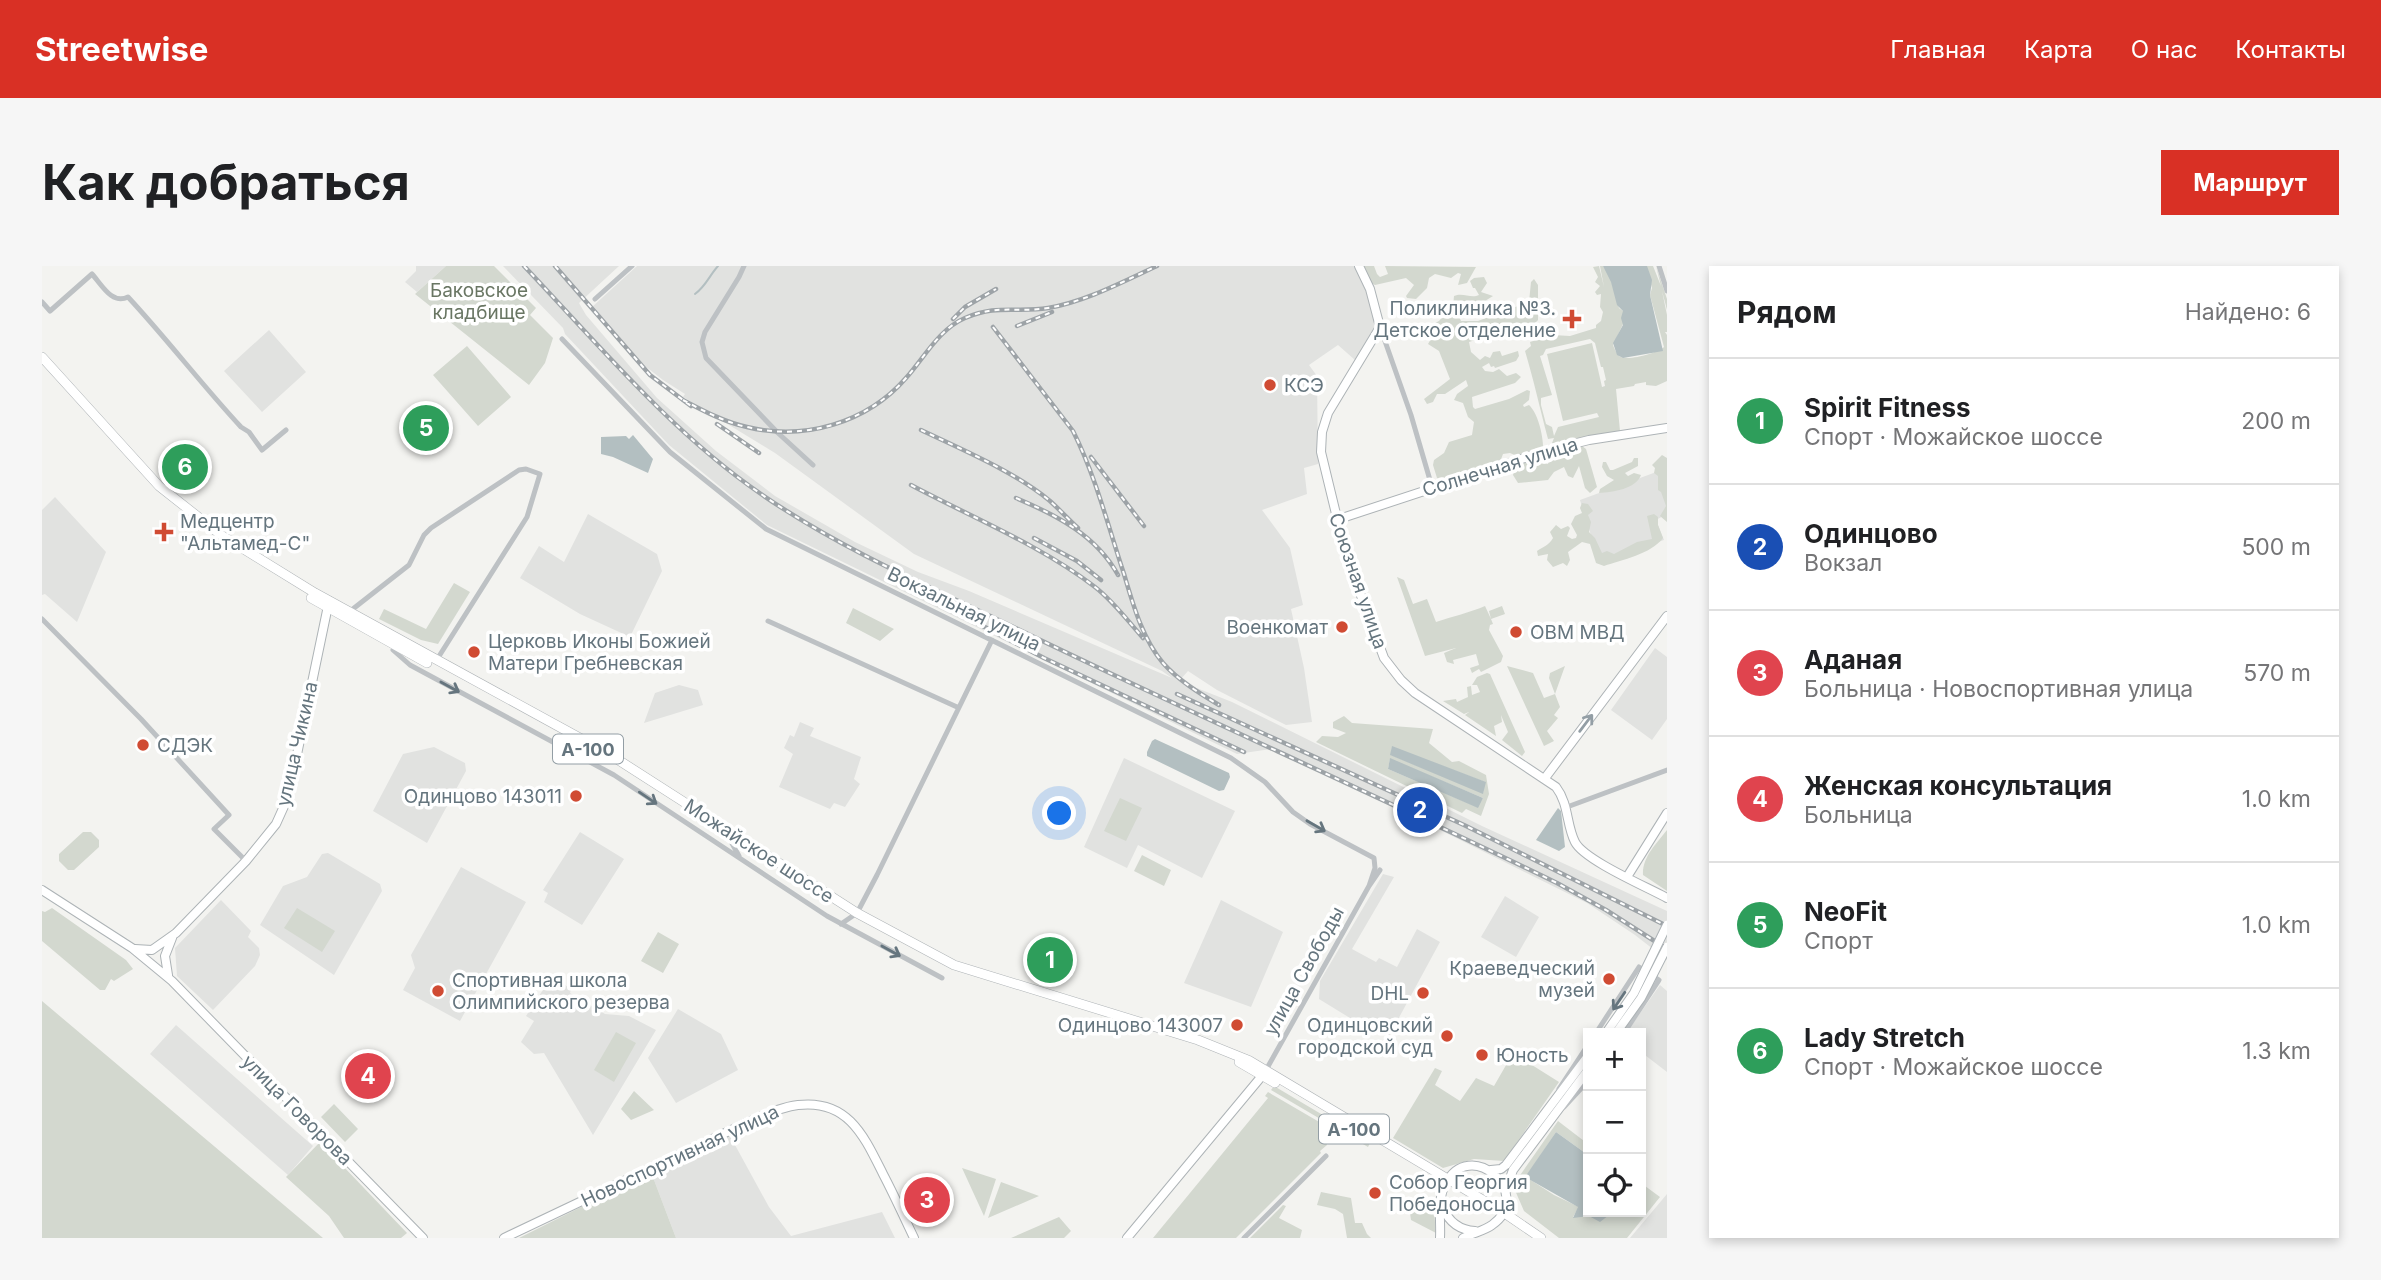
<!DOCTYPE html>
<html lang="ru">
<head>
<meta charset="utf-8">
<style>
  body { margin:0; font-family:Inter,sans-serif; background:#f6f6f6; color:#202124 }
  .controls { position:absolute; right:21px; bottom:21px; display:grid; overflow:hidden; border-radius:0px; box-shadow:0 4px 10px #0003 }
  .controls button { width:63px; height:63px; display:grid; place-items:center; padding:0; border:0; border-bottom:2px solid #e0e0e0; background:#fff; color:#202124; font:35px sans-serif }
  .you { position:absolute; left:1018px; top:548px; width:24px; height:24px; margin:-18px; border:5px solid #fff; border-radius:50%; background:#1a73e8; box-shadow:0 0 0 10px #1a73e833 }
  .badge { display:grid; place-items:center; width:46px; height:46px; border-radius:50%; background:#d93025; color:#fff; font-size:23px; font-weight:700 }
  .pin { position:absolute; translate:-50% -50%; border:4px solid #fff; box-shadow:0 2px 7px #0006 }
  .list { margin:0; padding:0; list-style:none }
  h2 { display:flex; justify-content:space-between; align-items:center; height:91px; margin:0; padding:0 28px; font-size:30px }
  h2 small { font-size:23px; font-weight:400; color:#757577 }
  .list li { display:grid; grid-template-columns:46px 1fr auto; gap:21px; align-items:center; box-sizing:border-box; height:126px; padding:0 28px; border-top:2px solid #e0e0e0 }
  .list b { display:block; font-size:26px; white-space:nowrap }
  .list p { margin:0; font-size:23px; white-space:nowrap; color:#757577 }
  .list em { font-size:23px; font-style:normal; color:#757577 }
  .icon { flex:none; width:38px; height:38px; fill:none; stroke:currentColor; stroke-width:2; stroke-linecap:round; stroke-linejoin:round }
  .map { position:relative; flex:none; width:1625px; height:972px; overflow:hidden; border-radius:0px }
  header { display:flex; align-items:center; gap:42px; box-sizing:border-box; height:98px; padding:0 35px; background:#d93025; color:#fff }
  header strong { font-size:33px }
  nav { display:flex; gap:38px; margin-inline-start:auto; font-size:24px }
  .intro { display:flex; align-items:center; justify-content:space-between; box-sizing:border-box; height:168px; padding:0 42px }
  h1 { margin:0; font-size:49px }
  .button { padding:18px 32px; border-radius:0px; background:#d93025; color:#fff; font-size:24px; font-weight:700 }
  main { display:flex; gap:42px; padding:0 42px }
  aside { flex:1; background:#fff; border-radius:0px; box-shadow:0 4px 10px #0003 }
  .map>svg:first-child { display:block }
  .built { fill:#e1e2e0 }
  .green { fill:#d3d8cf; fill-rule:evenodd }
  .water { fill:#b3bfc1 }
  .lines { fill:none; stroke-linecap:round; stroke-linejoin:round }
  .stream { stroke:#b3bfc1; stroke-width:2 }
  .secondary-casing { stroke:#adb3b6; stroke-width:10 }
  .primary-casing { stroke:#aeb3b6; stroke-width:10 }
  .street { stroke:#bdc1c4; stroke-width:5 }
  .secondary { stroke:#fff; stroke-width:8 }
  .primary { stroke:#fff; stroke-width:9 }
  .rail-casing { stroke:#9da3a7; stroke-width:4.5 }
  .rail { stroke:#fff; stroke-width:2; stroke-dasharray:5; stroke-linecap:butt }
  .secondary-bridge-casing { stroke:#adb3b6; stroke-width:10; stroke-linecap:butt }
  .secondary-bridge { stroke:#fff; stroke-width:8 }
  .oneway { stroke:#65757e }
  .oneway2 { stroke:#939ea5 }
  .poi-dot { fill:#d04b33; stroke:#fff; stroke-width:2.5 }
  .labels { text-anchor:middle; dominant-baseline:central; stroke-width:7; stroke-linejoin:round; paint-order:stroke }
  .shield { fill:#fff; stroke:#939ea5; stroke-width:2 }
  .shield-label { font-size:18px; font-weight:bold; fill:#65757e }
  .park-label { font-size:19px; fill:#697663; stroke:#fff }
  .poi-label { font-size:19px; fill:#65757e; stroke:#fff; text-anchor:start }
  .street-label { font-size:19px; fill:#65757e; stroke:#fff }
</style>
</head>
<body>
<header>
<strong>Streetwise</strong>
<nav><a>Главная</a><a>Карта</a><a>О нас</a><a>Контакты</a></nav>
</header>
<div class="intro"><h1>Как добраться</h1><a class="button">Маршрут</a></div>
<main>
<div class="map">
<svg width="1625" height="972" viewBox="0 0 1625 972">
  <rect width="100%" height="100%" fill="#f3f3f0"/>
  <!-- built -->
  <path class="built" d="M374,0h30l-29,26 -12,-10 11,-11z
    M461,0h116l-40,37 7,12 71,83 59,53 59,45 80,46 63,30 51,19 203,87 -10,-7 -248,-117 -139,-101 -92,-56 2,-3 -22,-14 -27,-21 -44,-52 45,-41h718l19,45v17l-19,32 -17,-15 -29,20 8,11 1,88 -14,4 3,26 -45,16 28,38 13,57 -12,4 13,59 8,54 -26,3 -69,-35 -29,-19 -9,10 53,21 250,124 185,85v49l-32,-25 -48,-32 -183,-91 -133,-63 -34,5 -470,-229 -98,-80 -104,-111 -2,-6z
    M227,64l37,42 -44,40 -38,-41z
    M1617,205l8,23v20l-11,6 8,20 -65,21 -19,-61z
    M13,231l51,55 -29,70 -32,-28 -3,1v-85z
    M546,248l69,40 5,17 -32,66 -50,-23 -60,-36 19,-32 25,16z
    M1613,382l12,9v62l-15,21 -41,-30z
    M637,419l19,5 5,15 -59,18 11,-30z
    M758,456l14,6 -4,8 51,21 -7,22 6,5 -15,23 -11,-4 -4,6 -51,-22 14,-33 -9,-6 6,-13 4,2z
    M392,481l31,16 1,8 -39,72 -54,-32 30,-57z
    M1082,492l111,53 -33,67 -64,-33 -11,23 -43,-21z
    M538,566l44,27 -42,66 -38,-23 4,-9 -5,-3z
    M286,587l52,31 2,7 -48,84 -74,-50 23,-39 24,-9 15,-23z
    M419,601l65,35 -66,119 -57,-31 12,-22 -4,-13z
    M1341,608l11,3 -42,72 24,13 3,-4 18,9 20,-38 23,13 -51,94 -23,-14 -3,4 -44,-27 1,-18z
    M1463,630l34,21 -23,40 -35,-20z
    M179,634l30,31 -3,6 11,11 1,7 -5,11 -42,44 -36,-34 -2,-28z
    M1179,634l62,32 -32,75 -67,-24z
    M510,710l19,13 -1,4 35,21 24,2 27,14 -63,105 -49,-82 -10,1 -13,-12 13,-21 -8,-5z
    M1618,719l7,6v81l-26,-20v-19h-15z
    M636,743l43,25 17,36 -62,33 -28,-45z
    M134,759l137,121 -25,29 -138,-121z
    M687,868l40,73 22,29 91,-24 13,26h-219l-25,-66z
    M1625,928v44h-37z"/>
  <!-- green -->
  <path class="green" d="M404,0h48l42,42 -6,7 23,23 -8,25 -16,22 -114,-91z
    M1320,0h12l3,8 3,3 8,-3 -3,-8 91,1 -9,16 -9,2 3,-11 -3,-1 -7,5 -16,-4 -6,4 -2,10 -11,11 -9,-1 -1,-2 8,-11 -8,-7 -31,7 -4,-2z
    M1557,0l5,21 -4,-21h3l7,10 9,32 4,3v13l-10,21c1,3 4,9 6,11 8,6 38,-3 45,-9l-14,-52 2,-7 -6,-22h7l8,20 -5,-20 11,33v11l-5,-19 5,24v17h-2l2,3v46l-11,5 -10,-1v-3l-11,2 -1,2 -18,3 4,42 -67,14 -1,-2 2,-5 -6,1c-8,-30 -14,-58 -23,-88l6,-5 -1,-4 23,-7 17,1 26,-8v-3l5,-4 2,-9 -3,-5 1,-13 -4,1 -2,-3 5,-6 -5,-4 3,-5 -5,-10zM1548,73l5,4 6,24h2l3,13 -2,1 1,5 -3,1 -10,-44 -45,11 16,67 34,-8 2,4 -41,10 -4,9 -2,-9 -6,-3 -5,-19v-7l11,-3 -12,-39 3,-1 3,-6z
    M1442,11l3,6 -6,9 12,4 -16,10 -18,4 -2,2 4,9h17l51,-19 2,-20 3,-3 4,6v35c-7,8 -16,5 -25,4l-9,7 -35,11 2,10 9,8 5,-4 5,2 3,-6 7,-1 2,5 16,-5 1,5 -3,5 -21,7 -1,-2 -3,1 -2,-4 -7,4 3,4 8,1 6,-3 8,7 9,-3 5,4 -6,6 -43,14 1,10 2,2 34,-10 18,-9 3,1 -1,9 -6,5 1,2 5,-2c11,10 18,44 12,58l7,1 2,-8 32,-10 4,3 11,38 -7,6 -5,-5 -6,-22 -6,12 -5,-2 -4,-9 -10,5 -6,8 -30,3 -5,-8 2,-8 13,-6 -18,-8 -7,1 -3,8 -55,20 -8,-4 -4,-13 1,-5 10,-7 5,-11 23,-7 2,-13 -6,-5 -5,-14 -9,-3 3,-6 11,-8 -2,-6 -21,14h-8l-4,8 -6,2 -3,-5 26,-20 -11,-28 -11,-7 4,-7 5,1 -8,-12 10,-5 10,-12 4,-2 1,-11c9,-4 17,3 25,-1l-4,-7h-2l-3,-7 4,-3z
    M425,80l44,51 -33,29 -45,-51z
    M1620,189l5,3v64l-7,-6 6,-10 -5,-14 -3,-2v-14l-4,-3 1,-5 -3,-3z
    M1592,192h4v8l-13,7 3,3 6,-3 7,2c-5,14 -28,17 -42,18l1,-4 14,-9 -7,-4 -5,-9 1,-5h3l4,8h3l19,-8z
    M1540,237l6,1 5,7 -5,4 3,7 -2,10 6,6 7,15 5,-2 7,3 23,-12 15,-3 -5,-23 7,-2 4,3v8l5,13c-12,16 -41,22 -59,28l-8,-3 -6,-19 -8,-2 -14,10 2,8 -3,6 -4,-3 -10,4 -6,-7 1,-6 -10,2 -1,-5c6,-4 12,-6 16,-13l-3,-6 6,-7 5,4 7,-3 2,2 -3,8 5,3 4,-1 1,-3 -6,-11 4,-8 7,-3 -2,-5z
    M1355,311l7,3 9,24 14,-5 9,23c17,-6 33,-9 49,-16l6,13 -2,-8 13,-5 3,8 -14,5 2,5 -3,1 -1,5 14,26 -2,6 -20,10 -2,-3 -7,4 -2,-5 9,-3 -3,-11 -23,6 1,4 -7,-2 -3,-9 12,-5 -31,8z
    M412,317l16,9 -32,52 -17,-4 -42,-21 5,-10 42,20z
    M811,342l41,21 -14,12 -34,-18z
    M1465,400l26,7 11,25 11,-4 -6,-16 1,-5 15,-7 -10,28 5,13 -6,8 4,3 -11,13 7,10 -10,5z
    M1445,407l3,1 35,78 -3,4 -20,-16 6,-8 -7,-17 1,7 -8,4 2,10 -31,-21 4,-3 -5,2 -21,-13 13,-2 1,3 11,-5 -1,-10 4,-1 1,9 8,-3 -3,-7h-5l5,-8z
    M1302,450l8,7 81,6 -4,14 23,19 7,-1 27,14 3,19 -8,22 -15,-7 -4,4 -146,-71 6,-6 16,1 8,-4 -13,-5v-6zM1350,481l93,35 -2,11 -92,-38zM1348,493l93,39 -6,9 -89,-38z
    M1078,532l22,10 -16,33 -22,-10z
    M1625,564v61l-24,-16c-1,-18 14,-32 24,-45z
    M41,566h8l8,8v7l-25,23h-6l-9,-9v-7z
    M1100,589l29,15 -7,16 -30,-15z
    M10,642l74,52 7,9 -19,12 -3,-2 -6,11h-5l-58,-49v-30l3,1z
    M255,642l38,23 -13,21 -38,-24z
    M616,666l21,12 -16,29 -22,-12z
    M0,735l281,237h-281z
    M574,766l20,11 -22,39 -20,-12z
    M1471,787l46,29 -55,79 -30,-2 -31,9 -50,-30 42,-70 7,3 -7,14 25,16 16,-23 18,8z
    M1232,820l96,57 -2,4 -97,-57z
    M592,825l20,19 -23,10 -10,-11z
    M1226,826l53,31 6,22 -7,6 1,2 -85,85h-83l115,-140 -3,-2z
    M292,838l24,25 -13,13 -24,-25z
    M1516,855l30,23v11l-32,-23 -30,45 28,18 25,12 -6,10 39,-3 1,-2h28v-29l19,14 -33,41h-68l-35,-27 -10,-23 2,-7z
    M278,876l87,91 -6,5h-57l-15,-22 -43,-39z
    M920,902l34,11 -12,37z
    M609,906l25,66h-157z
    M959,916l38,14 -51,22z
    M1279,926l30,6 4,25h7l5,11 4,4h-24l-4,-24 -8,-5 -18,-4z
    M1391,934l3,33 -25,-13 -1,-7 6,-3 2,-7z
    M1241,939l3,1 -7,12 23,12 -2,8h-50z
    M1017,951l12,14 -7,7h-53z"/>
  <!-- water -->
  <path class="water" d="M1561,0h44l5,14 -2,15 13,56 -40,7 -6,-3 -4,-12 10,-18 -2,-7 2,-7 -6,-6 -6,-23z
    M591,169l20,24 -5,14 -35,-16 -12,-3v-17l25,-1 3,3z
    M1113,473l74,34 1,4 -6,13 -5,1 -72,-35v-4l5,-11z
    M1350,480l94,36 -3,12 -93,-39z
    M1348,492l93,40 -5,10 -90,-39z
    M1516,542l3,3 4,36 -6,4 -23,-11z
    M1514,866l32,23v57h25l-13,10 -11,-6 -16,2 5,-11 -53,-30z"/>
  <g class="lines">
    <!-- stream -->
    <path class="stream" d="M653,28c11,-8 14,-18 23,-28"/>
    <defs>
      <path id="secondary" d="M1317,0l11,23 10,38 -52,86 -6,19 -1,20 25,103 38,103 17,22 14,13 141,94c13,17 10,37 19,55 9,18 72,45 92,56
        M1294,254l213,-70 40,-10 78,-12
        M1503,512l122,-162
        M1585,611l40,-64
        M0,624l90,58 40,33 251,257
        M93,683l17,1 24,-17 70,-72 30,-37 9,-20 10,-40 34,-163
        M126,709l-3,-19 7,-18
        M1449,904l10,-1 5,-4 82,-109
        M1464,923l7,-19 75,-100
        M1401,942c6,14 16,22 32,23
        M462,972l242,-115c17,-7 34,-16 52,-18 50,-6 66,31 85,69 11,21 21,43 31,64
        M1085,972l139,-167
        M1398,972c1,-16 -3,-38 5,-53 24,-50 91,9 47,40 -8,6 -20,8 -29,13"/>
      <path id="primary" d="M0,91l117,129 62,49 94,58 294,161 248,159 97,52 244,75 52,21 253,151 38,26
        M269,332l116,65
        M1197,796l36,21"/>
    </defs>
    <!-- secondary casing -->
    <use href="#secondary" class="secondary-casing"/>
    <!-- primary casing -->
    <use href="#primary" class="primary-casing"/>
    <!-- street -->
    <path class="street" d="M702,0l-5,11 -34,55 -3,10 4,16 72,75 35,32
      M1617,0l8,25
      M553,33l37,-33
      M0,36l8,9 42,-37c10,11 20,31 36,23 39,42 74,88 113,130l8,5 13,18 24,-20
      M1338,61l31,88 21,72
      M520,73l108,113 96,77 465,229 34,24 28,30 17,12 64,34 1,10 -6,18
      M307,346l60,-47 15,-30 7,-7 88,-58 7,-1 14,5 -13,43 -91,144
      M0,353l99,100 88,96 -15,14 32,32
      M726,355l189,86
      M354,380l-3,4 17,15 204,110 213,141 115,62
      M1525,541l100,-37
      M687,572l10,18
      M799,658l16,-11 20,-38 115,-235
      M1554,767l43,-66 20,13 -35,53
      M1224,804l103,-184 11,-16
      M1517,823l29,-44
      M1522,841l24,-26
      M1202,972l82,-82"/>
    <!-- secondary -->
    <use href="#secondary" class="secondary"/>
    <!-- primary -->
    <use href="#primary" class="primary"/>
    <defs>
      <path id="rail" d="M482,0c74,78 148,167 237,228 84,58 180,98 271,142 174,84 351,162 525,247l49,27 61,39
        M513,0l95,109 41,31
        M911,53l12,-12 31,-18
        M975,60l35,-14
        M951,61l80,104c23,46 35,95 51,143 9,30 18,64 39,89 15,17 36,30 56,42
        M641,134c21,11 41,22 64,27 57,14 120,-4 159,-49 18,-20 33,-49 59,-60 32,-14 52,-5 83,-10 39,-7 74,-26 109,-42
        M675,158l42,29
        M879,164c42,20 94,42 129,71 10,9 19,19 28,27
        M1049,191l53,69
        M869,219c62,33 129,60 184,102 18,14 33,34 48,51
        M974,232c40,17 80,37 102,77
        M992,272l43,23 24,19
        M849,312l153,80 200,94
        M1135,428l287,131 203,101"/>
    </defs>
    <!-- rail casing -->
    <use href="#rail" class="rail-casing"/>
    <!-- rail -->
    <use href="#rail" class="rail"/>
    <defs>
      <path id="secondary-bridge" d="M1564,767l28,-40 33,-68
        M1574,767l25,-35 26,-51"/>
    </defs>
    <!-- secondary-bridge casing -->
    <use href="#secondary-bridge" class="secondary-bridge-casing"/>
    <!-- secondary-bridge -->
    <use href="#secondary-bridge" class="secondary-bridge"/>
  </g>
  <!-- one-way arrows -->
  <defs><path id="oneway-shaft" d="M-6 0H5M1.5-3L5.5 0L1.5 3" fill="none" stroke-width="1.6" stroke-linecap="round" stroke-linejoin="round" transform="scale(1.75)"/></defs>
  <g class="oneway">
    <use href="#oneway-shaft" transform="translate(408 421) rotate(29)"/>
    <use href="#oneway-shaft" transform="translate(606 532) rotate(34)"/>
    <use href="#oneway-shaft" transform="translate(1274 560) rotate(30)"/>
    <use href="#oneway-shaft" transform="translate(849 685) rotate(29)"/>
    <use href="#oneway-shaft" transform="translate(1577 735) rotate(124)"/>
  </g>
  <use class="oneway2" href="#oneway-shaft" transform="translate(1544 457) rotate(-53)"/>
  <!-- markers -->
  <g class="poi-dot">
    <path d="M1526.5 42.5h7v7h7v7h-7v7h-7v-7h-7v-7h7z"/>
    <circle cx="1228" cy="119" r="7"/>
    <path d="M118.5 255.5h7v7h7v7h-7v7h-7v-7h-7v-7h7z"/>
    <circle cx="1300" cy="361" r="7"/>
    <circle cx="1474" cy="366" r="7"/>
    <circle cx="432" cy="386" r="7"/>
    <circle cx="101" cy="479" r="7"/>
    <circle cx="534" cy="530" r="7"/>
    <circle cx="1567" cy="713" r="7"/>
    <circle cx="396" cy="725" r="7"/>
    <circle cx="1381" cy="727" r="7"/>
    <circle cx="1195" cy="759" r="7"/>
    <circle cx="1405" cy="770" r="7"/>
    <circle cx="1440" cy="789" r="7"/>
    <circle cx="1333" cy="927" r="7"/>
  </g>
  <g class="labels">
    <!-- shield labels -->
    <g class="shield">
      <rect x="511" y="468.5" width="70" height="29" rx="5"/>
      <rect x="1277" y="848.5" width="70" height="29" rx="5"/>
    </g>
    <g class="shield-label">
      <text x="546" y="483">А-100</text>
      <text x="1312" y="863">А-100</text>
    </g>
    <!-- park labels -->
    <g class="park-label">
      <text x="437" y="24">Баковское<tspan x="437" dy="22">кладбище</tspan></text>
    </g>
    <!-- poi labels -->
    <g class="poi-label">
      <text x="1514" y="42" text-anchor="end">Поликлиника №3.<tspan x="1514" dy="22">Детское отделение</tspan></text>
      <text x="1242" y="119">КСЭ</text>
      <text x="138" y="255">Медцентр<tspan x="138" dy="22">"Альтамед-С"</tspan></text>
      <text x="1286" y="361" text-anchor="end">Военкомат</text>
      <text x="1488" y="366">ОВМ МВД</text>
      <text x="446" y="375">Церковь Иконы Божией<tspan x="446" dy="22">Матери Гребневская</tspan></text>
      <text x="115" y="479">СДЭК</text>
      <text x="520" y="530" text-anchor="end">Одинцово 143011</text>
      <text x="1553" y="702" text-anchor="end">Краеведческий<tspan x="1553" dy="22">музей</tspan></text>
      <text x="410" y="714">Спортивная школа<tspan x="410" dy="22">Олимпийского резерва</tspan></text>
      <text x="1367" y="727" text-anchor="end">DHL</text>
      <text x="1181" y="759" text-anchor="end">Одинцово 143007</text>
      <text x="1391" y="759" text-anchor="end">Одинцовский<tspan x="1391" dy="22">городской суд</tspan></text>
      <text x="1454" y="789">Юность</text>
      <text x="1347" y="916">Собор Георгия<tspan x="1347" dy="22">Победоносца</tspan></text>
    </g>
    <!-- street labels -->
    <g class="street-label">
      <text transform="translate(1458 201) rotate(-17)">Солнечная улица</text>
      <text transform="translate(1316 315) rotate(71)">Союзная улица</text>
      <text transform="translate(922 343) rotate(26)">Вокзальная улица</text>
      <text transform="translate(255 478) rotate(-77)">улица Чикина</text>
      <text transform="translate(717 585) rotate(33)">Можайское шоссе</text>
      <text transform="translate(1262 705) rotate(-61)">улица Свободы</text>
      <text transform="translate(255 844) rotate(45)">улица Говорова</text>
      <text transform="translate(638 890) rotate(-25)">Новоспортивная улица</text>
    </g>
  </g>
</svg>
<div class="controls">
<button>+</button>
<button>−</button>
<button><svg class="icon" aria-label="locate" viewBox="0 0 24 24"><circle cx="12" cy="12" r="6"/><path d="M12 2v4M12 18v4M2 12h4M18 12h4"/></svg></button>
</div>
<div class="you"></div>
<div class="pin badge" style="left:1008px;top:694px;background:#2e9e5b">1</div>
<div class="pin badge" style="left:1378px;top:544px;background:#1a4fb4">2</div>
<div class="pin badge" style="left:885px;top:934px;background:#e0444e">3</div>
<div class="pin badge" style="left:326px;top:810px;background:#e0444e">4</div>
<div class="pin badge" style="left:384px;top:162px;background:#2e9e5b">5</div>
<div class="pin badge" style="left:143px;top:201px;background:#2e9e5b">6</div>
</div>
<aside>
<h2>Рядом<small>Найдено: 6</small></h2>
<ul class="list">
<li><span class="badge" style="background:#2e9e5b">1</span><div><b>Spirit Fitness</b><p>Спорт · Можайское шоссе</p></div><em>200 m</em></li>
<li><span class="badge" style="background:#1a4fb4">2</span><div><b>Одинцово</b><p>Вокзал</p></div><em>500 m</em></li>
<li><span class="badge" style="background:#e0444e">3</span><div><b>Аданая</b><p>Больница · Новоспортивная улица</p></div><em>570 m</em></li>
<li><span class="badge" style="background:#e0444e">4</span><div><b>Женская консультация</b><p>Больница</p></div><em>1.0 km</em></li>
<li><span class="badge" style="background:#2e9e5b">5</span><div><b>NeoFit</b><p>Спорт</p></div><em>1.0 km</em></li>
<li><span class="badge" style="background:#2e9e5b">6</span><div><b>Lady Stretch</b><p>Спорт · Можайское шоссе</p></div><em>1.3 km</em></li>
</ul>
</aside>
</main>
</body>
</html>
